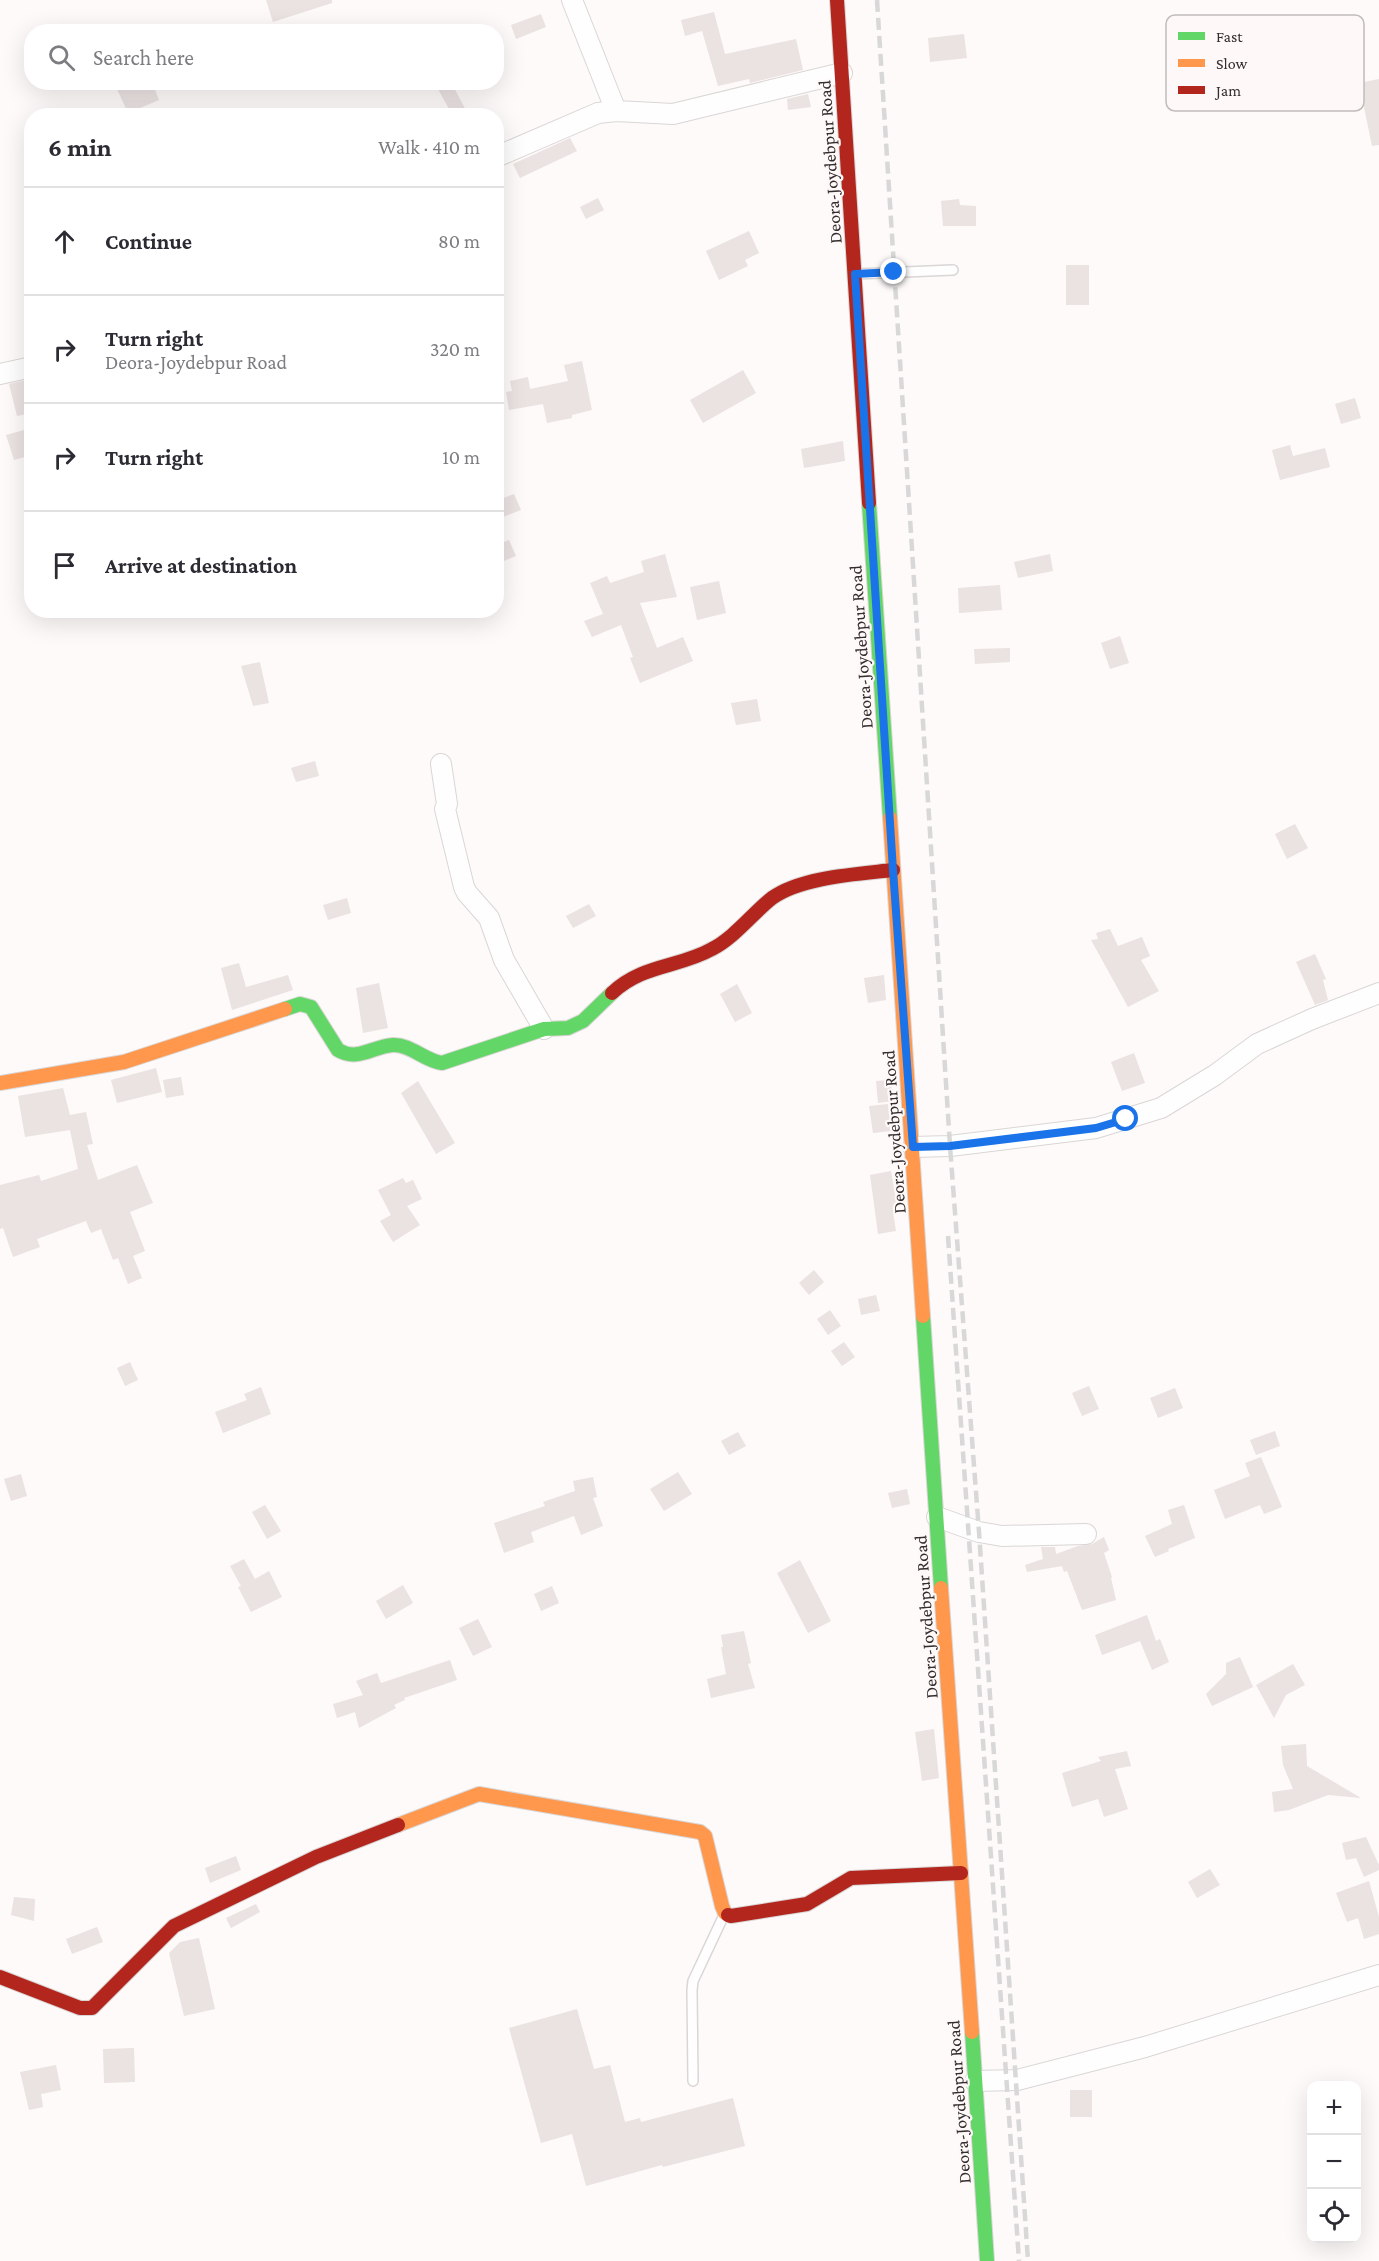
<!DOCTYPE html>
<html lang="en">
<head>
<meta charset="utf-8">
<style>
  body { margin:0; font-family:"Crimson Pro",serif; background:#f7f7f7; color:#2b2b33 }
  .controls { position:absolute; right:18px; bottom:18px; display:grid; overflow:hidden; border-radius:12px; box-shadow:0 6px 24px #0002 }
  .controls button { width:54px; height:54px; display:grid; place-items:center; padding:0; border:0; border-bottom:2px solid #e1e1e2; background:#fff; color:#2b2b33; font:30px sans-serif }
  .stop { position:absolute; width:18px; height:18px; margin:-14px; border:4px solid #1a73e8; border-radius:50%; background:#fff }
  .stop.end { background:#1a73e8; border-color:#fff; box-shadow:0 2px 6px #0008 }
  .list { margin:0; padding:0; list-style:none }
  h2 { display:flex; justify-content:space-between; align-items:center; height:78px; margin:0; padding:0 24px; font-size:26px }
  h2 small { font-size:20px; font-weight:400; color:#7c7c81 }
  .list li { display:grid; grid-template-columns:39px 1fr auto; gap:18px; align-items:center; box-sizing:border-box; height:108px; padding:0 24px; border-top:2px solid #e1e1e2 }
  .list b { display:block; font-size:22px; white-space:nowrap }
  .list p { margin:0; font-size:20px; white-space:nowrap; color:#7c7c81 }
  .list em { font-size:20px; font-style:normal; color:#7c7c81 }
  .icon { flex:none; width:33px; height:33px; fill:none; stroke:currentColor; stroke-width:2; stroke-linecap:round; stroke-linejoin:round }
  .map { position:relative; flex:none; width:1379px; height:2261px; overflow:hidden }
  .search { position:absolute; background:#fff; box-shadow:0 6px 24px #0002; left:24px; top:24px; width:480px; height:66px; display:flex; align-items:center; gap:15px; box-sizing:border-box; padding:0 21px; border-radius:24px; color:#7c7c81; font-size:22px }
  .panel { position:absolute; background:#fff; box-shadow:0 6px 24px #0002; left:24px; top:108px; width:480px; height:510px; border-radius:24px }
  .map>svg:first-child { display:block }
  .building { fill:#ebe2e2 }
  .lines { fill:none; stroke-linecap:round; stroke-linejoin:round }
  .lane-casing { stroke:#dad6d5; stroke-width:12 }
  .street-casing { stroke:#dad6d5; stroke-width:22 }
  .fast-casing { stroke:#dad6d5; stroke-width:16 }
  .slow-casing { stroke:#dad6d5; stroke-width:16 }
  .jam-casing { stroke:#dad6d5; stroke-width:16 }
  .lane { stroke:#fffefe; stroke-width:9 }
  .street { stroke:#fffefe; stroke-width:20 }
  .fast { stroke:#63d668; stroke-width:14 }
  .slow { stroke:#ff974d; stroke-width:14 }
  .jam { stroke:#b3261e; stroke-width:14 }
  .rail { stroke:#d9d8d8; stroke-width:4.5; stroke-dasharray:12 6; stroke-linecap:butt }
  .route { stroke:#1a73e8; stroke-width:8 }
  .labels { text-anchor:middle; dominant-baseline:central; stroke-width:4.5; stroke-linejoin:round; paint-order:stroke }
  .street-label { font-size:18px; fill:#332e2d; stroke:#fef9f8 }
  .key { fill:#fef9f8; stroke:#c1bcbb; stroke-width:1.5 }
  .key-label { font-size:16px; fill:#332e2d }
</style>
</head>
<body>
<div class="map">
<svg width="1379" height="2261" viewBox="0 0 1379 2261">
  <rect width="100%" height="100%" fill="#fdfaf9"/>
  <!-- building -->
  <path class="building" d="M266,0h66v3l-59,19z
    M714,12l11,42 71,-15 7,31 -53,13 -1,-4 -31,7 -16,-55 -17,5 -4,-16z
    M541,14l5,13 -30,12 -5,-14z
    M964,34l3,24 -37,4 -2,-24z
    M1379,79v66l-7,1 -13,-63z
    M127,82h25l7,18 -31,13 -12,-26z
    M434,82h17l18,34h-16z
    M808,94l3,13 -23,3 -1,-11z
    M570,138l7,13 -57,27 -7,-14z
    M598,198l6,12 -18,9 -6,-12z
    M959,199l1,6 16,1v20h-33l-2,-25z
    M749,231l10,22 -14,7 3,6 -29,14 -13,-29z
    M1066,265h23v40h-23z
    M582,361l10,49 -20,5v3l-25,5 -4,-19 -34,6 -3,-18 6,-1 -2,-10 18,-4 2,12 38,-8 -4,-16z
    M743,370l13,23 -53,30 -13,-23z
    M27,380l5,19v14l-15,3 -8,-32z
    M1355,398l6,20 -20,6 -6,-20z
    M24,430l8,25 -18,5 -8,-25z
    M843,441l2,20 -41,7 -3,-19z
    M1290,445l3,11 32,-8 5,19 -50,13 -8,-30z
    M514,494l7,16 -18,7 -7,-16z
    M509,540l7,16 -20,8v-19z
    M665,554l12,43 -37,6 17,45 26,-11 10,24 -53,22 -10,-25 3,-1 -12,-32 -29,12 -8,-16 19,-7 -13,-31 17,-7 3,7 34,-11 -3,-11z
    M1050,554l3,17 -35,7 -4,-16z
    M719,581l7,32 -29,7 -7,-33z
    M1000,585l2,25 -43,3 -1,-25z
    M1120,636l9,27 -19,6 -9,-26z
    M1010,648v14l-35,2 -1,-15z
    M260,662l9,41 -16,3 -12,-40z
    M757,699l4,22 -25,4 -5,-22z
    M315,761l4,15 -23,6 -5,-14z
    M1295,824l13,24 -21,11 -12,-25z
    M347,898l4,15 -23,7 -5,-15z
    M589,904l7,12 -23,12 -7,-12z
    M1110,929l8,17 24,-9 8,19 -9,4 18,31 -31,16 -37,-67 7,-1 -2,-6z
    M1315,954l11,25 -3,1 5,20 -13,5 -19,-43z
    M239,963l7,24 42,-12 5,15 -61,20 -11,-42z
    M884,975l2,25 -18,3 -4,-25z
    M379,983l9,45 -25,5 -7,-45z
    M737,984l15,29 -17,9 -15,-28z
    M1134,1053l11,30 -23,8 -11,-29z
    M156,1068l6,24 -45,11 -6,-23z
    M181,1077l3,18 -18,3 -3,-18z
    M891,1080l2,21 -15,2 -2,-22z
    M418,1081l37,62 -19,11 -35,-61z
    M63,1088l7,27 16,-3 7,32 -6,1 11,35 39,-15 16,38 -23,9 15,39 -12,5 9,22 -14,6 -10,-26 -5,2 -12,-31 -10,4 -5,-12 -49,18 3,8 -27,10 -10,-29 -3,1v-44l39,-10 2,6 37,-12 -8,-39 -45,7 -7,-41z
    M888,1104l3,27 -18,2 -4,-27z
    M891,1171l7,41h-5l3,19 -18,3 -8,-59z
    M403,1178l3,5 7,-3 9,19 -15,7 13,19 -27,17 -13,-21 11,-6 -13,-25z
    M814,1270l10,12 -15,13 -10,-12z
    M876,1295l4,16 -19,4 -3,-16z
    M830,1310l11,16 -13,9 -11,-16z
    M844,1342l11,15 -13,9 -11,-15z
    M130,1362l8,18 -13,6 -8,-18z
    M1089,1386l10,23 -17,7 -10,-23z
    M261,1387l10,27 -48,19 -8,-21 32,-12 -3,-6z
    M1175,1388l8,20 -25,10 -8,-20z
    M1275,1431l5,15 -24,9 -6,-15z
    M738,1432l8,14 -17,9 -8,-14z
    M1261,1457l21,50 -18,7 -4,-9 -35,14 -11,-29 36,-14 -5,-13z
    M678,1472l14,22 -28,17 -14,-22z
    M21,1474l6,22 -16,5 -7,-22z
    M593,1477l4,20 -4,1 10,28 -22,9 -7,-19 -43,16 3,10 -30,11 -10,-30 51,-17 -2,-4 32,-11 -2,-10z
    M907,1489l3,15 -18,4 -4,-15z
    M265,1505l16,26 -14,8 -15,-27z
    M1184,1505l11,33 -27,11 1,2 -14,6 -10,-21 27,-12 -4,-14z
    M1104,1537l5,13 -5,3 8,24 -1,1 5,22 -34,10 -15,-39 -3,1 -2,-6 -35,6 -2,-7 18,-6 -2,-12h14l1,7 22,-8 14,-2z
    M244,1559l11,20 14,-8 13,26 -31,15 -13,-25 3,-1 -11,-20z
    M800,1560l31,61 -23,12 -31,-60z
    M403,1585l10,18 -27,16 -10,-18z
    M552,1586l7,17 -18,8 -7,-17z
    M1147,1615l9,26 4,-2 9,23 -17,8 -12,-29 -38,14 -7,-20z
    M478,1619l14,28 -19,9 -14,-28z
    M744,1631l7,32 -3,1 7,24 -44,10 -4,-19 19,-5 -5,-27h2l-2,-12z
    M1240,1657l13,30 -41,19 -6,-12 20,-20v-11z
    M450,1660l7,20 -53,18 1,2 -11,5 2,3 -37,20 -4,-16 -18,6 -4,-14 30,-9 -7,-14 21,-8 4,10z
    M1293,1664l12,21 -19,10 -12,23 -18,-33z
    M934,1729l5,49 -17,3 -7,-49z
    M1306,1744l1,22 54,32 -33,-3 -39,15 -15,2 -2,-20 21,-3 -10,-24 -2,-19z
    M1127,1751l4,15 -16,3 13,40 -24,8 -6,-18 -26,8 -10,-34 39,-12 -3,-4z
    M1366,1837l13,28v5l-15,7 -8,-19 -10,2 -4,-17z
    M236,1856l5,14 -31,13 -5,-15z
    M1210,1869l10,16 -23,13 -9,-16z
    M1369,1881l10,36v17l-15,5 -6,-21 -11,4 -11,-29z
    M14,1897l21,2 -1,22 -23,-6z
    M256,1904l4,8 -29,16 -5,-10z
    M97,1927l6,15 -31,12 -6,-15z
    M199,1938l16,71 -31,7 -15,-63 11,-11z
    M577,2009l17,60 16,-4 15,57 15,-4 1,4 92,-24 12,48 -82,21 -1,-2 -76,21 -14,-52 -31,9 -32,-115z
    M134,2048l1,34 -31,1 -1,-34z
    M56,2065l5,25 -20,4 2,13 -14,3 -9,-38z
    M1070,2090h22v27h-22z"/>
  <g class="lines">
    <defs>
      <path id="lane" d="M856,274l97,-4
        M693,2081l-1,-91 1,-9 31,-66"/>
      <path id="street" d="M572,0l44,111
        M496,157l102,-44 18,-2 57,3 169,-41
        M0,374l32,-7
        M441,764l6,40 -2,5 19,78 3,6 22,25 15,42 40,69
        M913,1147l37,-1 146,-18 65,-20 54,-33 42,-31 55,-25 67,-26
        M937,1517l42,15 23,4 84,-2
        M975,2081l42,-1 128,-33 234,-72"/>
      <path id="fast" d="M869,503l21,315
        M285,1009l15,-5 11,3 27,43c20,12 35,-4 55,-5 17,-1 32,16 49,18l102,-34 24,-1 15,-7 29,-28
        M923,1316l18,272
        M972,2032l15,229"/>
      <path id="slow" d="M890,818l33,498
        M0,1083l124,-21 161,-53
        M941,1588l31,444
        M398,1825l81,-31 221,38 5,4 17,70 3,7 3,2"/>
      <path id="jam" d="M837,0l32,503
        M612,993c31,-29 66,-25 100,-44 22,-11 41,-36 60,-51 29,-21 86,-24 121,-28
        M728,1915l3,1 76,-12 44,-26 110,-5
        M0,1977l80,31h12l82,-82 142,-69 82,-32"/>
    </defs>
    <!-- lane casing -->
    <use href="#lane" class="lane-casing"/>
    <!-- street casing -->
    <use href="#street" class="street-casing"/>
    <!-- fast casing -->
    <use href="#fast" class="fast-casing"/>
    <!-- slow casing -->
    <use href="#slow" class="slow-casing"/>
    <!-- jam casing -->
    <use href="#jam" class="jam-casing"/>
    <!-- lane -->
    <use href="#lane" class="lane"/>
    <!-- street -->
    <use href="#street" class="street"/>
    <!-- fast -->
    <use href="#fast" class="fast"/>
    <!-- slow -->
    <use href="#slow" class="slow"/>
    <!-- jam -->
    <use href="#jam" class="jam"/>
    <!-- rail -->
    <path class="rail" d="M877,0l73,1146 29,386 49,729
      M948,1236l71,1025"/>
  </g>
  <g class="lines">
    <!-- route -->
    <path class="route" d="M894,272l-39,2 38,596 20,277 37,-1 146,-18 30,-9"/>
  </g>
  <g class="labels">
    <!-- street labels -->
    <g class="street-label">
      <text transform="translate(830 162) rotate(-94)">Deora-Joydebpur Road</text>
      <text transform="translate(861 647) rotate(-94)">Deora-Joydebpur Road</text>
      <text transform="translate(894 1132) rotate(-94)">Deora-Joydebpur Road</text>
      <text transform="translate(926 1617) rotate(-94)">Deora-Joydebpur Road</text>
      <text transform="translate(959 2102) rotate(-94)">Deora-Joydebpur Road</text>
    </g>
  </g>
  <!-- legend -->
  <rect x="1166" y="15" width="198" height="96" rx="9" class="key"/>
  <rect x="1178" y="32" width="27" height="8" fill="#63d668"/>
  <rect x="1178" y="59" width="27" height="8" fill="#ff974d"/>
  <rect x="1178" y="86" width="27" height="8" fill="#b3261e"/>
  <g class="key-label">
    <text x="1216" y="42">Fast</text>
    <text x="1216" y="69">Slow</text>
    <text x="1216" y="96">Jam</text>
  </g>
</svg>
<div class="controls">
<button>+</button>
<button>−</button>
<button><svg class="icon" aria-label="locate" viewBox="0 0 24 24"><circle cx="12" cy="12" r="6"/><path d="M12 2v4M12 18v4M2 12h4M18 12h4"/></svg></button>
</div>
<div class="stop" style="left:1126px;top:1119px"></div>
<div class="stop end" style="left:894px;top:272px"></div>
<div class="search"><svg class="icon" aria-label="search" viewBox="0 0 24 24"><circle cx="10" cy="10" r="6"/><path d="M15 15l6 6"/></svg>Search here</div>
<section class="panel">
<h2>6 min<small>Walk · 410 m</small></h2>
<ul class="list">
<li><svg class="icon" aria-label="ahead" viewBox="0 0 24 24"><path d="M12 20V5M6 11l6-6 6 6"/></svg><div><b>Continue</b></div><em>80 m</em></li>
<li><svg class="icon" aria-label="right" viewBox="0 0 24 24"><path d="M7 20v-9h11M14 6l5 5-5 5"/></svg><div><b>Turn right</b><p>Deora-Joydebpur Road</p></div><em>320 m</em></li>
<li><svg class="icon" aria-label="right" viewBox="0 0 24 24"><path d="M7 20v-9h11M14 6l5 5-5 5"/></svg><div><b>Turn right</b></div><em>10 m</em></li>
<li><svg class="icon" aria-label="arrive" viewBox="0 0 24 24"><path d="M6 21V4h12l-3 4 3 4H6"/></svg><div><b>Arrive at destination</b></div></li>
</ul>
</section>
</div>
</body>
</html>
